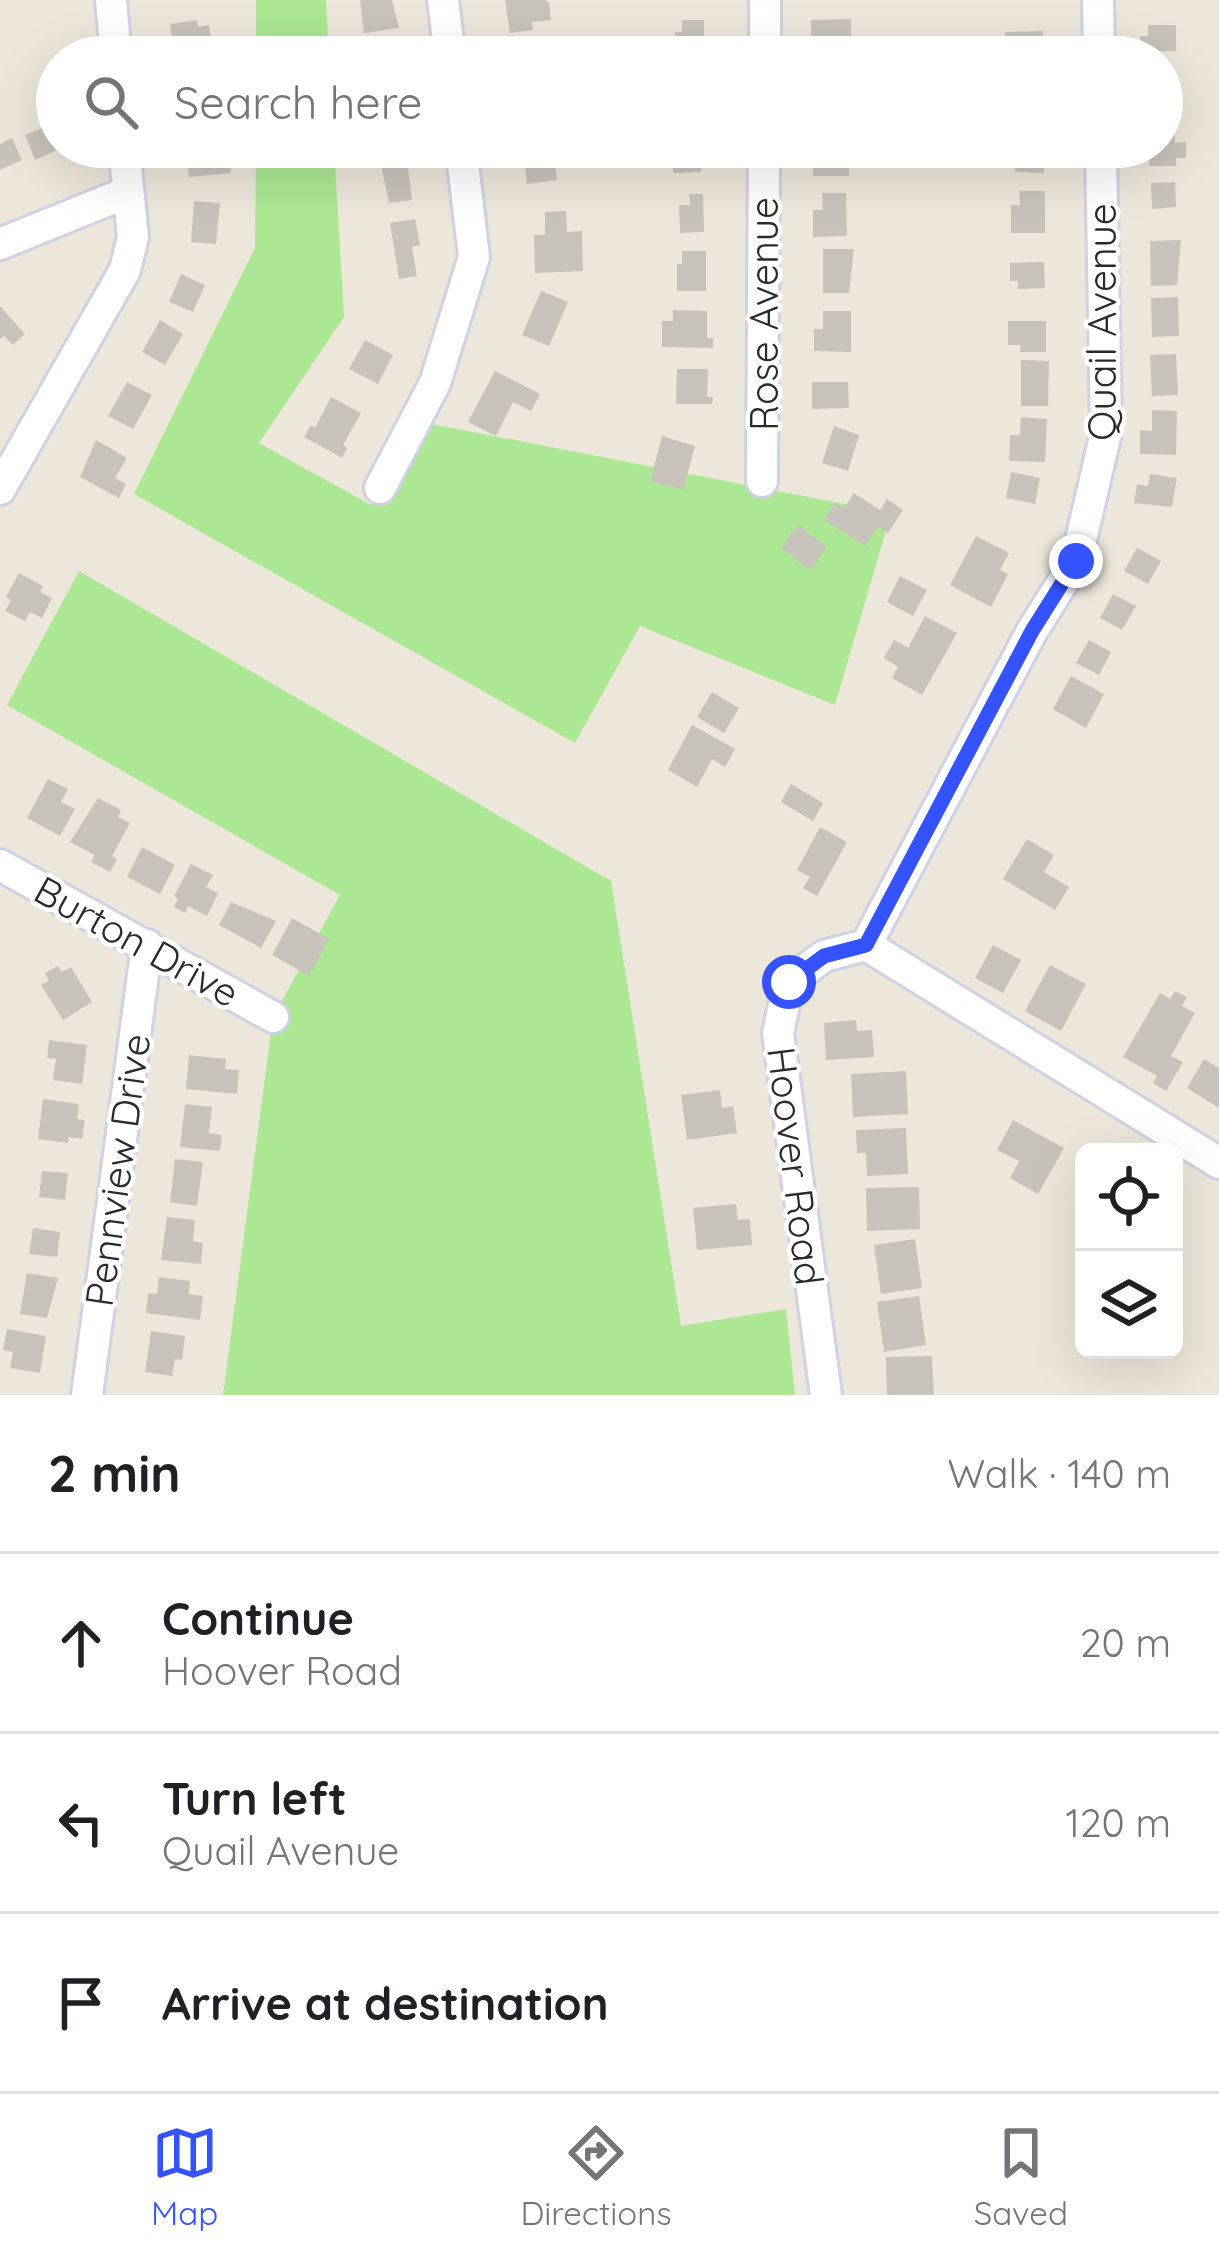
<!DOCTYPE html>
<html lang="en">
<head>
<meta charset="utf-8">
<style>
  body { margin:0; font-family:Quicksand,sans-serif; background:#f6f6f6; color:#202124 }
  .controls { position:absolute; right:36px; bottom:36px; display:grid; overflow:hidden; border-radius:18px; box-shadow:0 12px 48px #0002 }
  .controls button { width:108px; height:108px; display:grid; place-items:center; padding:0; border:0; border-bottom:3px solid #e0e0e0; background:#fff; color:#202124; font:60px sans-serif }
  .stop { position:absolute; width:36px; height:36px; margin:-27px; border:9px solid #3552ff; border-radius:50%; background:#fff }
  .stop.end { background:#3552ff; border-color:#fff; box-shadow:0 3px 12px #0008 }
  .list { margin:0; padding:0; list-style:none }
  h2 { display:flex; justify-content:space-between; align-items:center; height:156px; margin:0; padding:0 48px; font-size:51px }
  h2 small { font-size:39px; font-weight:400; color:#757577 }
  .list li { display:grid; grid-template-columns:78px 1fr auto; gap:36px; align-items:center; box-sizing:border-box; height:180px; padding:0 48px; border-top:3px solid #e0e0e0 }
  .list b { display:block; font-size:45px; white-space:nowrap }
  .list p { margin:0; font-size:39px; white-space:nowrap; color:#757577 }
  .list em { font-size:39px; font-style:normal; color:#757577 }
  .icon { flex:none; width:66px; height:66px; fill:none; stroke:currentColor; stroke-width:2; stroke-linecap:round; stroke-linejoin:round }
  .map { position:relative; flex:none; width:1219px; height:1395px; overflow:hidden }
  .search { position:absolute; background:#fff; box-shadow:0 12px 48px #0002; left:36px; right:36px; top:36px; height:132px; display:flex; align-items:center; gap:30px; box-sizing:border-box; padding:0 42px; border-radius:66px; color:#757577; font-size:45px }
  .sheet { height:696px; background:#fff }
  nav { display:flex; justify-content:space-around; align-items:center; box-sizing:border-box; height:168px; border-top:3px solid #e0e0e0; background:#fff; font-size:33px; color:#757577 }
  nav a { display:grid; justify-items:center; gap:6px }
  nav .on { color:#3552ff }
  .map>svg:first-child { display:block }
  .green { fill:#ace793 }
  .building { fill:#c8c3ba }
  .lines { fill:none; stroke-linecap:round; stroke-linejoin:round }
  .street-casing { stroke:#cfd2e4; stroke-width:36 }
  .street { stroke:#fff; stroke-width:30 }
  .route { stroke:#3552ff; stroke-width:15 }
  .labels { text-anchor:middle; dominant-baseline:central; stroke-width:9; stroke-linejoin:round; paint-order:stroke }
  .street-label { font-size:39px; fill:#2a2a2a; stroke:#fff }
</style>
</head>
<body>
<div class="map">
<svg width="1219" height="1395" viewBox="0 0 1219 1395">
  <rect width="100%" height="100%" fill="#ede6da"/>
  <!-- green -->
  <path class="green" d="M256,0h70l3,57h-73z
    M256,147h78l10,170 -85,126 112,62 45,-84 475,92 -56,192 -195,-79 -65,117 -441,-249 121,-246z
    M79,571l532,310 70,445 105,-17 9,86h-572l50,-378 67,-122 -333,-190z"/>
  <!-- building -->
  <path class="building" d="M360,0h32l7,28 -35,5z
    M505,0h39l5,2 2,18 -19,2 1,8 -23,3z
    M851,19v38h-31v-20h-9v-17z
    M197,20l1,7 11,-2 4,29 -39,3 -4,-33z
    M682,20h22v37h-29v-25h7z
    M1148,25h28v26l-36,1v-16h8z
    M1043,31l1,26h-28v-6h-10l-1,-19z
    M57,122v28l-22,10 -10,-25z
    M1162,124h12l1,19 11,-1v16h-10v8h-27v-19h13z
    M12,138l10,22 -22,10v-26z
    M186,147l43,2 2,24 -42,4z
    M564,147l2,16 -11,1 2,16 -30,4 -4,-35z
    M673,147h27l1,25 -28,1z
    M1010,147h34v26l-29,-1v-5h-5z
    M813,150h36v26h-36z
    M407,160l5,40 -23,3 -8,-39z
    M1175,182l1,25 -24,2 -1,-26z
    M1019,191h26v42h-34v-28h9z
    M822,193h24l1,43 -34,1v-27h10z
    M689,194h14l1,38 -24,1 -1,-28h11z
    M194,201l26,2 -4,41 -25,-2z
    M566,211l1,21 15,-1 1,40 -48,2 -1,-38h11v-23z
    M415,219l5,26 -8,2 5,29 -18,3 -9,-56z
    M1181,240l-4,45 -26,1 -1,-45z
    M823,249h31l-5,44h-26z
    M682,251h24v40h-29v-27h5z
    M1044,262l1,26 -27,1v-8h-8v-18z
    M181,274l24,11 -12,27 -24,-10z
    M541,291l27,11 -19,44 -27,-11z
    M1178,297l1,39 -27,1 -1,-39z
    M0,306l25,28 -12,11 -9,-9 -4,3z
    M673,310l34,1v27h6v10l-51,-1v-26h11z
    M823,311h28v41l-37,-1v-22h9z
    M160,320l23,14 -18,31 -23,-13z
    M1008,321h38v31h-26l1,-7h-13z
    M365,340l28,15 -15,29 -29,-15z
    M1176,354l2,41 -26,1 -2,-41z
    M1021,360l28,1 -1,45h-27z
    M677,369h31l-1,28h6l-1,7h-36z
    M495,371l45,23 -9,17 -18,-9 -17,34 -28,-14z
    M127,382l25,13 -19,34 -25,-13z
    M812,382h36l1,26 -37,1z
    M331,397l30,16 -18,32 4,3 -5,10 -38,-21 7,-12 4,3z
    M1152,410l25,1 -1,44 -36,-1v-24l12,1z
    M1021,417l26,2 -2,43 -36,-1 1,-26h10z
    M834,426l25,9 -11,36 -26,-8z
    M662,436l33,10 -12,44 -33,-9z
    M96,440l31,18 -12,20 11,6 -7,14 -39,-21z
    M1011,472l29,6 -5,26 -29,-6z
    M1150,474l27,4 -5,29 -38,-4 3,-19 11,2z
    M854,493l26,17 7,-11 16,11 -15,23 -10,-6 -13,19 -41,-26 11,-17 9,5z
    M798,525l29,22 -17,23 -29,-22z
    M976,536l33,17 -9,17 8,4 -17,33 -41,-22z
    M1137,548l24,13 -13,23 -24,-13z
    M19,573l24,13 -3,6 12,6 -10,20 -12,-6 -5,9 -20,-10 6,-11 -5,-3z
    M900,576l27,14 -14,26 -26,-14z
    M1113,594l23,12 -14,24 -22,-12z
    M925,616l32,17 -35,62 -30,-17 6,-11 -14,-9 10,-18 14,8z
    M1089,640l22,12 -12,23 -23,-12z
    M1071,676l33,18 -18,34 -33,-19z
    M712,692l27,16 -15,25 -27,-16z
    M692,725l43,24 -10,18 -13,-8 -15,28 -29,-17z
    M48,779l20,10 -7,13 14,7 -15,27 -33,-18z
    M791,784l32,19 -10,18 -32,-19z
    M98,798l23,12 -3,7 12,6 -18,33 5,3 -7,13 -19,-10 4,-7 -25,-13z
    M820,827l27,15 -30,54 -14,-8 7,-11 -13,-7z
    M1027,839l27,16 -10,17 25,15 -14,23 -52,-31z
    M142,847l33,18 -15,29 -33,-17z
    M191,864l22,11 -7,12 12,6 -11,23 -19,-10 -3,7 -11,-6 4,-9 -4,-2z
    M231,902l45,19 -15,27 -42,-23z
    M292,918l37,21 -20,37 -37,-21z
    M993,945l28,15 -18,33 -28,-15z
    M1050,965l36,19 -25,47 -36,-20z
    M58,966l4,6 9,-5 21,35 -29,18 -22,-35 8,-4 -4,-8z
    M1175,991l12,6 -5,9 13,7 -24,43 12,6 -17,29 -13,-8 4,-7 -34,-19 37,-64 10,6z
    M856,1020l1,11 15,-1 2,27 -48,3 -2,-37z
    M49,1040l38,5 -5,39 -29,-4 3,-21 -9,-1z
    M189,1055l37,4 -1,10 14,1 -2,24 -51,-5z
    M1204,1059l15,9v40l-32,-20z
    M906,1071l2,43 -55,3 -2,-43z
    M720,1090l2,18 11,-2 4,27 -50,7 -6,-45z
    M43,1099l36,5 -2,15 8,1 -3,19 -13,-2 -1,6 -30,-4z
    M185,1104l27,3 -3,26 13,2 -2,16 -40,-4z
    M1013,1120l51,28 -26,46 -28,-16 9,-17 -22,-11z
    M906,1128l2,46 -41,2 -1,-23h-9l-1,-23z
    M175,1159l28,3 -6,44 -27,-4z
    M42,1171l26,2 -3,27 -26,-3z
    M919,1187l1,42 -53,2 -1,-43z
    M736,1204l2,16 12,-1 2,26 -55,5 -4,-42z
    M167,1217l28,3 -2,21 10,2 -2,21 -40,-4z
    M33,1228l27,4 -3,25 -28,-3z
    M915,1239l7,49 -41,6 -7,-49z
    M27,1273l31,5 -11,40 -27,-4z
    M159,1277l31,4 -1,13 14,2 -3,24 -54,-7 2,-20 9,1z
    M919,1296l7,49 -42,7 -7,-50z
    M7,1329l39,7 -6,37 -30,-5 3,-16 -10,-2z
    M151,1331l34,5 -3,24 -7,-1 -3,17 -27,-4z
    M932,1356l2,39h-47l-1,-38z"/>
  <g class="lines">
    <defs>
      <path id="street" d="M111,0l5,57
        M443,0l7,57
        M1098,0l1,57
        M765,57v-57
        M0,244l128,-52
        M762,481l2,-334
        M380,488l55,-105 39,-126 -13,-110
        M0,489l125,-219 8,-33 -9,-90
        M0,865l273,152
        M866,945l166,-314 44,-70 30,-128 -5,-286
        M87,1395l60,-450
        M826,1395l-48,-362 11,-51 35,-26 42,-11 353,218"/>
    </defs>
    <!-- street casing -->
    <use href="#street" class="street-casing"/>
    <!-- street -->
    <use href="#street" class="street"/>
  </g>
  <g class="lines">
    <!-- route -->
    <path class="route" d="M789,982l35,-26 42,-11 166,-314 44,-70"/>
  </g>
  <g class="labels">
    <!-- street labels -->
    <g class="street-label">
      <text transform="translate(763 314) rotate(-90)">Rose Avenue</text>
      <text transform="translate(1101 322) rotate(-90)">Quail Avenue</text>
      <text transform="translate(137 941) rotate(29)">Burton Drive</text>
      <text transform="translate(796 1166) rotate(83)">Hoover Road</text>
      <text transform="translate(117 1170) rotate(-82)">Pennview Drive</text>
    </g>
  </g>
</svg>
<div class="controls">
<button><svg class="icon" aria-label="locate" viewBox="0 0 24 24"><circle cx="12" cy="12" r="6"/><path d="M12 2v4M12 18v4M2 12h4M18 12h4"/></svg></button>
<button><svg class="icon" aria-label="layers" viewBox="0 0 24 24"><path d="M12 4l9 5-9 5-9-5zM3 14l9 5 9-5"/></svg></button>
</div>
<div class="stop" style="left:789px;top:982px"></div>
<div class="stop end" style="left:1076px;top:561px"></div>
<div class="search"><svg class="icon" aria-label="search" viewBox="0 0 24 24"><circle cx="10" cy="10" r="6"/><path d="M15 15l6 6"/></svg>Search here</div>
</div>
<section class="sheet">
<h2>2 min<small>Walk · 140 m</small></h2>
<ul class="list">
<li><svg class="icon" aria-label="ahead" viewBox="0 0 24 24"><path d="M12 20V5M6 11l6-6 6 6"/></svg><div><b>Continue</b><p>Hoover Road</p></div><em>20 m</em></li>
<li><svg class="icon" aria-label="left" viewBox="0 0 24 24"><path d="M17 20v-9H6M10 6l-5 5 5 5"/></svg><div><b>Turn left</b><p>Quail Avenue</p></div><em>120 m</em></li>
<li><svg class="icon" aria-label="arrive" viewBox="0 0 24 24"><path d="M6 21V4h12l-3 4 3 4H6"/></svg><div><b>Arrive at destination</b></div></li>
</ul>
</section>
<nav>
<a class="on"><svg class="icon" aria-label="map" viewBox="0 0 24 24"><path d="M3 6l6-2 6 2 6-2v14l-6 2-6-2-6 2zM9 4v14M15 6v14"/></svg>Map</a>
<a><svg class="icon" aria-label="directions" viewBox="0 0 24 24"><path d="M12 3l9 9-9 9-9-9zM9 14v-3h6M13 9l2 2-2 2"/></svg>Directions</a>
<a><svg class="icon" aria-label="saved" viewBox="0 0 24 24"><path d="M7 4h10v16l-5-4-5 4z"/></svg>Saved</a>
</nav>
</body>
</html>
